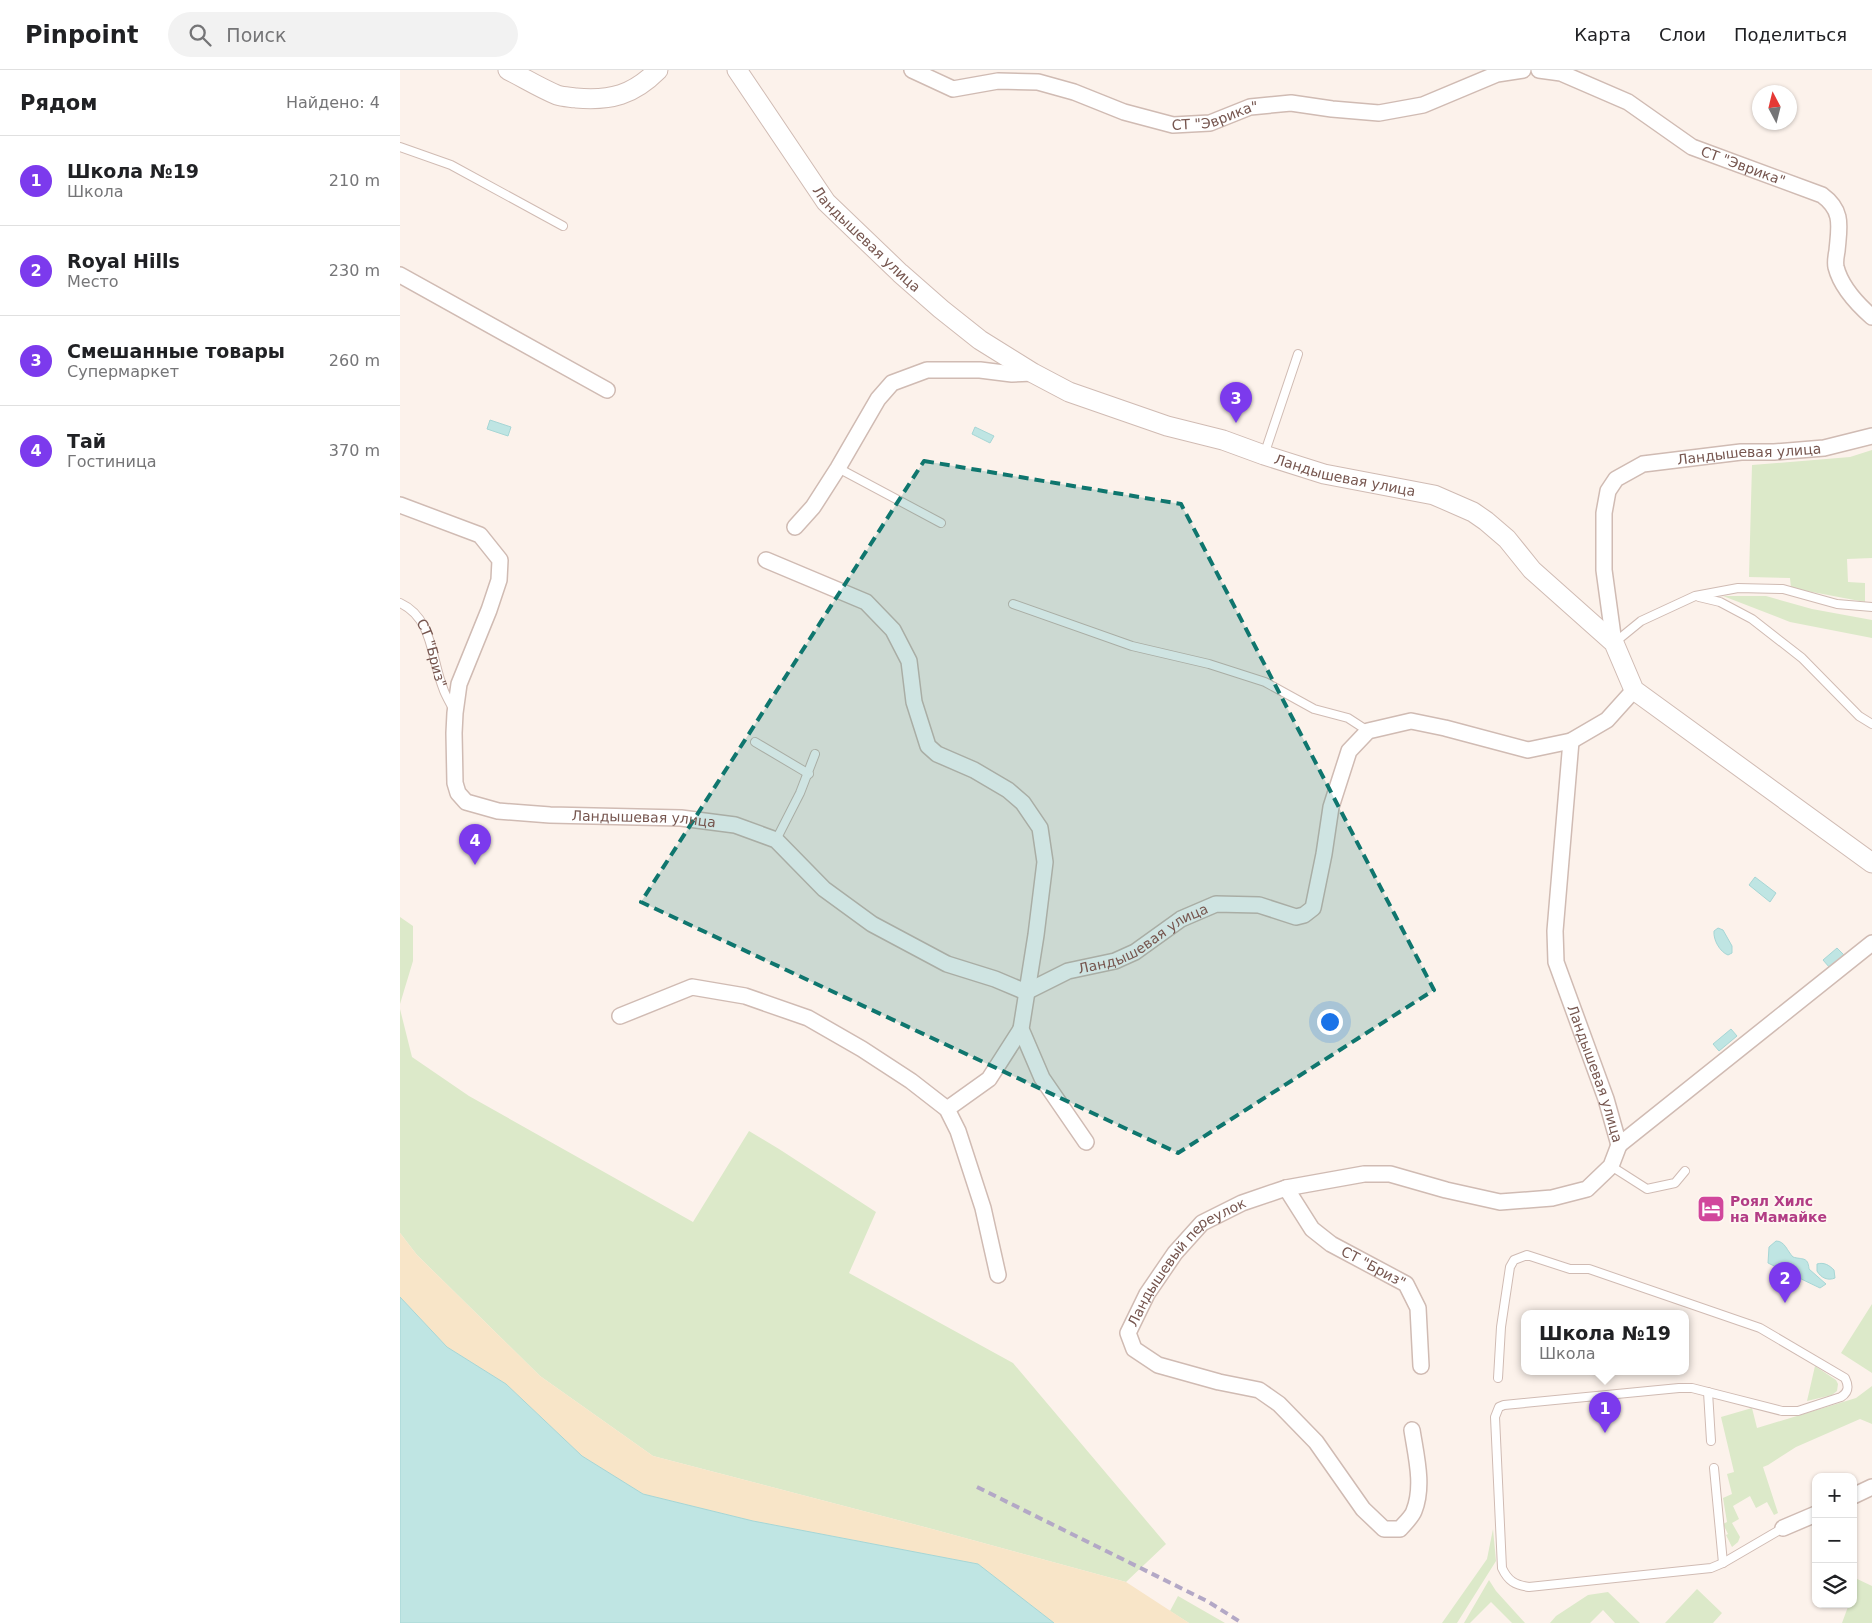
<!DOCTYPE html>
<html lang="ru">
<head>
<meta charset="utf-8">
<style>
  body { margin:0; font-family:"DejaVu Sans",sans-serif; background:#f2f2f2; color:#202124 }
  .controls { position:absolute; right:15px; bottom:15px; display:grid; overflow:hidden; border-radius:10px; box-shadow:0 1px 4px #0004 }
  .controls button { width:45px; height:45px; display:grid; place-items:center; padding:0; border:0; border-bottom:1px solid #e0e0e0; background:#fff; color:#202124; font:25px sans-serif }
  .compass { position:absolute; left:1352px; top:15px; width:45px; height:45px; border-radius:50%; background:#fff; box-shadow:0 1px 4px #0004; rotate:353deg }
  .you { position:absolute; left:929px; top:951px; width:18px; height:18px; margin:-12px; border:4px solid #fff; border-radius:50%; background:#1a73e8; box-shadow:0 0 0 8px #1a73e833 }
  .badge { display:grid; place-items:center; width:32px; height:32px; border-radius:50%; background:#7c3aed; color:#fff; font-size:16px; font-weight:700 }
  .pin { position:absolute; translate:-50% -41px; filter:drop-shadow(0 1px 2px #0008) }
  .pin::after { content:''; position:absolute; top:26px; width:18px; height:15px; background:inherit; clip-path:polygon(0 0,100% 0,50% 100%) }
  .popup { position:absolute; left:1121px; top:1240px; width:168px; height:65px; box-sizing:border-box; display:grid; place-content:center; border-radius:10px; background:#fff; filter:drop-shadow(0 1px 4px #0005); font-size:16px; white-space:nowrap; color:#757577 }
  .popup b { font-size:19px; color:#202124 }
  .popup::after { content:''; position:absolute; left:50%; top:100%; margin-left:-10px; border:10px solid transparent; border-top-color:#fff }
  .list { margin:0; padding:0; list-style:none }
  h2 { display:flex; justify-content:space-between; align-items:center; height:65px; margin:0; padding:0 20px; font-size:21px }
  h2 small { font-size:16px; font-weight:400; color:#757577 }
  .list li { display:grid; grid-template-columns:32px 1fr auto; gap:15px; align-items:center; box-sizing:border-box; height:90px; padding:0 20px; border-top:1px solid #e0e0e0 }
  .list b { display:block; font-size:19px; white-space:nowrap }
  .list p { margin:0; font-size:16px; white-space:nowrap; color:#757577 }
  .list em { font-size:16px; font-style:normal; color:#757577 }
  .icon { flex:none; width:28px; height:28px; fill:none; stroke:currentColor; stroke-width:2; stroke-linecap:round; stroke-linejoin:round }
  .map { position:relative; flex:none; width:1472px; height:1553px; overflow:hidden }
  header { display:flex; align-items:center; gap:30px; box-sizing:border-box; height:70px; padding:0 25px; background:#fff; border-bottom:1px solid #e0e0e0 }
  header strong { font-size:24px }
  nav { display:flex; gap:28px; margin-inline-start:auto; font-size:18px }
  .search { width:350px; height:45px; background:#f2f2f2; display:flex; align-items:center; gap:12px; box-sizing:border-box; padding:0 18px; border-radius:28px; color:#757577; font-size:19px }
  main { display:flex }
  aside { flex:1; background:#fff }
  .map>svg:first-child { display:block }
  .green { fill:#dce9c9 }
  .sand { fill:#f8e5c8 }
  .water { fill:#bfe5e3; stroke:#a6d6d5 }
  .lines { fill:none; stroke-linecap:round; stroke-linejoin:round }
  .service-casing { stroke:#d0bbb3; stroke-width:10 }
  .minor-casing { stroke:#d0bbb3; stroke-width:18 }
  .tertiary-casing { stroke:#d0bbb3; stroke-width:21 }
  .service { stroke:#fff; stroke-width:8 }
  .minor { stroke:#fff; stroke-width:15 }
  .tertiary { stroke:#fff; stroke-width:19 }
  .rail { stroke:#b3a8c6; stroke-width:4; stroke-dasharray:8 5; stroke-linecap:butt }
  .marked { fill:#0f766e; fill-opacity:0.2; stroke:#0f766e; stroke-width:4; stroke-dasharray:10 6; stroke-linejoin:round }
  .labels { text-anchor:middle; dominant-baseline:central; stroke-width:4; stroke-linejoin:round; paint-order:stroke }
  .street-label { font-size:14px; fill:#76564f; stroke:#fef7f1 }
  .hotel-label { font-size:14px; font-weight:bold; fill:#b23c85; stroke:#fef7f1; text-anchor:start }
</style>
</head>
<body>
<header>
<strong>Pinpoint</strong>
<div class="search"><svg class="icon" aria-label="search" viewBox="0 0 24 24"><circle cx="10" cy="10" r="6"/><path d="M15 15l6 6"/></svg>Поиск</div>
<nav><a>Карта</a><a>Слои</a><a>Поделиться</a></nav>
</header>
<main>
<aside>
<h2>Рядом<small>Найдено: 4</small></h2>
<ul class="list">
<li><span class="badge">1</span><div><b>Школа №19</b><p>Школа</p></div><em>210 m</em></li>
<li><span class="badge">2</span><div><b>Royal Hills</b><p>Место</p></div><em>230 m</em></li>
<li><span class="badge">3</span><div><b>Смешанные товары</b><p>Супермаркет</p></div><em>260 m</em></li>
<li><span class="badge">4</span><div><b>Тай</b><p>Гостиница</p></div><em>370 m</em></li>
</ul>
</aside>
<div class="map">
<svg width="1472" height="1553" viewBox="0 0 1472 1553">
  <rect width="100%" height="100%" fill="#fcf2eb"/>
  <!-- green -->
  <path class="green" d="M1472,380v108l-25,1 1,23 17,1v19l-74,-14 -1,-10 -41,-1 3,-112 98,-8z
    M1323,526h43l46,13 60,11v18l-82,-16z
    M0,847l13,9v35l-13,43z
    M0,939l12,48 57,39 224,126 56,-91 30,18 97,63 -27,61 164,90 153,181 -40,38 -194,-53 -279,-73 -113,-80 -123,-121 -17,-22z
    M1472,1234v69l-31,-20z
    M1415,1296l21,14 2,4 -1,7 -5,4 -25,6z
    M1472,1316v38l-12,-5 -64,28 -28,18 -5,2 15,46 -4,2 -7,-13 -11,6 -6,-12 -17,10 6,13 -7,4 8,14 -2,5 -6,5 -6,-12 2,-1 -5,-10 4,-2 -4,-24 9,-4 -5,-20 7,-2 -13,-55 31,-9 5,20 99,-30z
    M1093,1459l3,32 -39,62h-15l45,-64z
    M1453,1507l19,9v37h-30l7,-19h4z
    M1089,1510l7,11 29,32h-13l-21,-21 -21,21h-6z
    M1297,1519l25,24 -9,10h-48z
    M1208,1522l32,31h-25l-12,-13 -13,13h-40l6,-7 32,-21z
    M778,1526l47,27h-36l-19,-12z"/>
  <!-- sand -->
  <path class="sand" d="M0,1163l17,22 123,121 113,80 279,73 194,53 63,41h-135l-76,-59 -225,-43 -110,-27 -61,-38 -76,-72 -59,-37 -47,-50z"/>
  <!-- water -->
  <path class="water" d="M90,350l21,7 -3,9 -21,-7z
    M575,357l19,9 -4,7 -18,-9z
    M1355,807l21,16 -6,9 -21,-17z
    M1318,858l5,2 9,16v7l-4,2c-8,-3 -15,-15 -14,-24z
    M1437,878l7,7 -14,13 -7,-8z
    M1331,959l6,7 -18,15 -6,-7z
    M1376,1171c9,0 11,10 17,16 9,3 15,-1 16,12l17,15 -6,4 -52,-25 1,-16z
    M1417,1194c7,-2 12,1 17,6l1,8c-7,3 -14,0 -18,-7z
    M0,1227l47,50 59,37 76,72 61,38 110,27 225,43 76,59h-654z"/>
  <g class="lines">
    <defs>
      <g id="service">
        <path d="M0,77l51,18 112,61"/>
        <path d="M864,385l34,-101"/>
        <path d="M438,398l103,55"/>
        <path d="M1299,527l21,5 32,17 50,39 57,58 13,8"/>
        <path id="s1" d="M0,533c33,15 31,55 43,85 2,7 7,14 10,21"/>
        <path d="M613,534l119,42 77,18 56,18 49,27 34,9 20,13"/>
        <path d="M1214,573l27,-22 54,-25 43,-8 45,1 54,15 35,3"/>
        <path d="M355,672l54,32"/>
        <path d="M376,770l24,-47 15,-39"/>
        <path d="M1211,1096l36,23 28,-6 10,-12"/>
        <path d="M1098,1308l3,-51 9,-60 4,-7 13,-5 43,14h19l171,59 85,50c4,8 4,14 -4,19l-43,14h-16l-90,-23h-13l-175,17 -5,2 -4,10 7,151c6,13 13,17 27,19l182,-19 12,-5 60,-35"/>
        <path d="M1308,1322l3,49"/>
        <path d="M1314,1398l9,95"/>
      </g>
      <g id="minor">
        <path id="s2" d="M512,0l41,19 45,-8 40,1 36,10 50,20 49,13 37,-2 40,-16 41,-4 41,6 47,4 44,-8 74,-31 26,-4"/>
        <path id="s3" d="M1139,0l22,3 67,29 64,45 130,48c22,16 17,32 15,56 -1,5 -2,11 -1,16 5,20 20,36 36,50"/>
        <path d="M0,205l207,115"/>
        <path id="s4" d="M0,435l80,30 20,25 -1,20 -10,30 -30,74 -4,29 -1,20 1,50 3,10 8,9 32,9 52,4 131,3 54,7 41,15 48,49 48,35 75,40 48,15 31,13 42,-21 47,-10 20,-9 46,-33 35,-15 43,1 37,12 8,-2 9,-7 11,-54 7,-47 18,-56 19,-20 43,-10 34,7 83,22 43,-9 36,-21 27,-30"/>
        <path d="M395,457l18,-20 25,-39 40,-69 14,-16 35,-13h53l32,4 21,-1"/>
        <path d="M366,490l100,42 27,28 16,31 5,41 14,44 9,8 37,16 34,20 15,13 17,25 5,34 -9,73 -15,94 21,49 44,64"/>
        <path id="s5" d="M1214,573l-10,-73v-57l4,-22 8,-12 27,-15 98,-12h33l50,-4 48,-12"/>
        <path id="s6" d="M1171,671l-16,190 1,31 50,137 13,46"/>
        <path d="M220,946l72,-29 53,9 63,22 54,31 49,32 36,28 11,22 25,77 15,67"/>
        <path d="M547,1039l42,-30 32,-50"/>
        <path d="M1219,1075l253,-202"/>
        <path id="s7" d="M886,1118l26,41 19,15 75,40 12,24 3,58"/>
        <path id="s8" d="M1012,1360c4,26 12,56 2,81 -2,6 -10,13 -14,18h-16l-21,-20 -47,-67 -37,-38 -20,-14 -40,-8 -61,-17 -24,-16 -6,-16 19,-39 28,-41 27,-30 40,-20 44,-15 78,-14h26l56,16 54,12 52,-4 35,-9 24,-23 8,-21"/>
        <path d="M1453,1426l19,-9"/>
        <path d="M1383,1458l33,-14"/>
      </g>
      <g id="tertiary">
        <path d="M108,0c16,8 32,18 49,25 6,2 13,2 19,3 35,3 57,-3 82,-28"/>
        <path id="s9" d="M337,0l89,132 74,71 41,36 39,31 53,33 36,19 98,34 56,14 41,15 60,19 110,21 39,17 13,9 21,18 25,31 82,73 20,47 238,173"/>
      </g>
    </defs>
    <!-- service casing -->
    <use href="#service" class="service-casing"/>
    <!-- minor casing -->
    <use href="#minor" class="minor-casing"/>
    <!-- tertiary casing -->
    <use href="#tertiary" class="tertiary-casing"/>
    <!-- service -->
    <use href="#service" class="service"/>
    <!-- minor -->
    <use href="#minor" class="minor"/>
    <!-- tertiary -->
    <use href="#tertiary" class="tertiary"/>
    <!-- rail -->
    <path class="rail" d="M577,1417l230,114 35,22"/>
  </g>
  <!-- marked area -->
  <path class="marked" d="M524,391l257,43 253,486 -256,163 -537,-251z"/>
  <!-- icons -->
  <defs>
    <symbol id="hotel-square" viewBox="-11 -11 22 22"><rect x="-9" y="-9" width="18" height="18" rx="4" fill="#d1479c" stroke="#fef7f1"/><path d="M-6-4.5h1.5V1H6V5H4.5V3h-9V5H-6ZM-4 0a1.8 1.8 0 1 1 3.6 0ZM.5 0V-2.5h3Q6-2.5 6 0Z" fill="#fff"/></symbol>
  </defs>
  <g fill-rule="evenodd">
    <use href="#hotel-square" x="1295" y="1123" width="32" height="32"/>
  </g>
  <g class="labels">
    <!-- street labels -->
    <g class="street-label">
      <text stroke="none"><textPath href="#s2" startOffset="316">СТ "Эврика"</textPath></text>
      <text stroke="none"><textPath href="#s3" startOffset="228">СТ "Эврика"</textPath></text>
      <text stroke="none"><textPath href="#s9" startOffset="214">Ландышевая улица</textPath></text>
      <text stroke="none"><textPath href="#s5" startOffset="305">Ландышевая улица</textPath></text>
      <text stroke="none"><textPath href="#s9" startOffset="758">Ландышевая улица</textPath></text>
      <text stroke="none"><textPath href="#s1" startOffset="62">СТ "Бриз"</textPath></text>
      <text stroke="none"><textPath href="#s4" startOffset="550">Ландышевая улица</textPath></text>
      <text stroke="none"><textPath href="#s4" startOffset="1112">Ландышевая улица</textPath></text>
      <text stroke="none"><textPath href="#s6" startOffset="340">Ландышевая улица</textPath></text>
      <text stroke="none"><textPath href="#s8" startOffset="554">Ландышевый переулок</textPath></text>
      <text stroke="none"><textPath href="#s7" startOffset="121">СТ "Бриз"</textPath></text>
    </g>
    <!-- hotel labels -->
    <g class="hotel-label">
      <text x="1330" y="1131">Роял Хилс<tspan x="1330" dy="16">на Мамайке</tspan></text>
    </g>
  </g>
</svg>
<div class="controls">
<button>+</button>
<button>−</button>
<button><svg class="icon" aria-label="layers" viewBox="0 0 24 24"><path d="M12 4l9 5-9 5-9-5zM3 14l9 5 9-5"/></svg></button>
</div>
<svg class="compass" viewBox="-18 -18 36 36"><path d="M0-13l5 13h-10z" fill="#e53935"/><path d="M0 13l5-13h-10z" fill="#757577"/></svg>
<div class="you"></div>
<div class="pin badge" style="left:1205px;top:1363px">1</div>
<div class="popup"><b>Школа №19</b>Школа</div>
<div class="pin badge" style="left:1385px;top:1233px">2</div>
<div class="pin badge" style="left:836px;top:353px">3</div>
<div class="pin badge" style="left:75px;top:795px">4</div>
</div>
</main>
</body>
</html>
